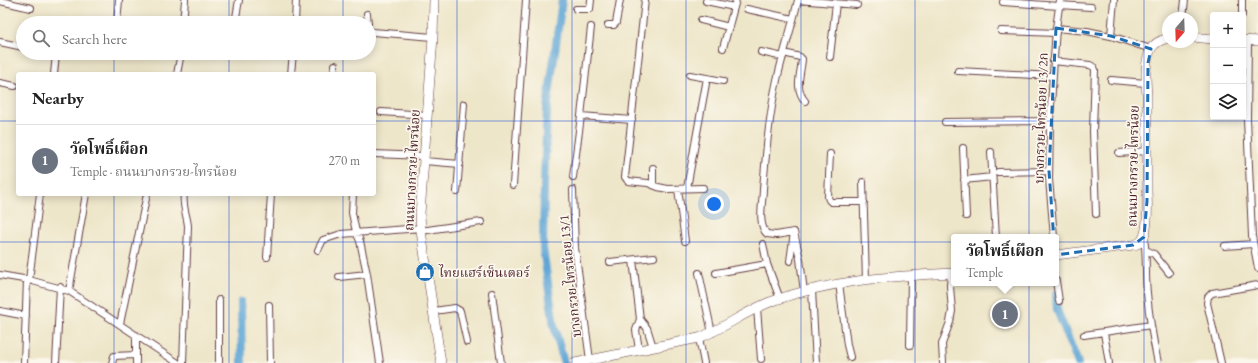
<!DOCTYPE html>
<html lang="en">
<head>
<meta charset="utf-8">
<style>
  body { margin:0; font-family:"EB Garamond","Noto Serif Thai",serif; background:#f2f2f2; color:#222 }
  .controls { position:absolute; right:12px; top:12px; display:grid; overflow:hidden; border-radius:4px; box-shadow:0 2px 10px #0003 }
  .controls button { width:36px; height:36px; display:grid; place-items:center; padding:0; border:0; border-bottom:1px solid #e0e0e0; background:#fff; color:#222; font:20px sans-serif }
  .compass { position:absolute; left:1162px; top:12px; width:36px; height:36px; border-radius:50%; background:#fff; box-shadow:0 2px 10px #0003; rotate:199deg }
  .you { position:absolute; left:714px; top:204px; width:14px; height:14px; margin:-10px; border:3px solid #fff; border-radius:50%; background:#1a73e8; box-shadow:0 0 0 6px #1a73e833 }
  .badge { display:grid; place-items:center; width:26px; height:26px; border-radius:50%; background:#1f6fb2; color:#fff; font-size:13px; font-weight:700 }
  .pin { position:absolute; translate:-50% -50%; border:2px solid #fff; box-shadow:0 1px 4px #0006 }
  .popup { position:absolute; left:951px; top:234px; width:108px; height:52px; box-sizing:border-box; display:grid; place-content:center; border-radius:4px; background:#fff; filter:drop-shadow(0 1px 3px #0005); font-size:13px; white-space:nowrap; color:#767676 }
  .popup b { font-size:15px; color:#222 }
  .popup::after { content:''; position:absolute; left:50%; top:100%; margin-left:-8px; border:8px solid transparent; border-top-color:#fff }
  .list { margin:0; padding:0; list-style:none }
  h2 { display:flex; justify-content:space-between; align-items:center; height:52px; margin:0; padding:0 16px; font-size:17px }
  h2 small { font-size:13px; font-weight:400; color:#767676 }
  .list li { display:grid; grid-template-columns:26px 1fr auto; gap:12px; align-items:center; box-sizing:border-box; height:72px; padding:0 16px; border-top:1px solid #e0e0e0 }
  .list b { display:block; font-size:15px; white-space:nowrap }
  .list p { margin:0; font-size:13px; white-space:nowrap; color:#767676 }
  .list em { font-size:13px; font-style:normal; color:#767676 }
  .icon { flex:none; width:22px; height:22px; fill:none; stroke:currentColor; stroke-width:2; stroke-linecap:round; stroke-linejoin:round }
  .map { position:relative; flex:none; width:1258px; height:363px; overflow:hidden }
  .search { position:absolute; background:#fff; box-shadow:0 2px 10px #0003; left:16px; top:16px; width:360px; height:44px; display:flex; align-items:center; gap:10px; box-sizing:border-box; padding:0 14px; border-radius:22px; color:#767676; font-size:15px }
  .panel { position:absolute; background:#fff; box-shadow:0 2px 10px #0003; left:16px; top:72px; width:360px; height:124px; border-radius:4px }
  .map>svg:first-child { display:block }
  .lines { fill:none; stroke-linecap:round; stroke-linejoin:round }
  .canal { stroke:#5fa6d5; stroke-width:8 }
  .minor-casing { stroke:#633d43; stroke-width:8 }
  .secondary-casing { stroke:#633d43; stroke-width:10 }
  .minor { stroke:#fff; stroke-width:6 }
  .secondary { stroke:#fff; stroke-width:9 }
  .marked { fill:none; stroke:#1f6fb2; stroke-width:3; stroke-dasharray:8 5; stroke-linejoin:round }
  .grid { fill:none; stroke:#1d4ed8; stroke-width:1; stroke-opacity:0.55 }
  .labels { text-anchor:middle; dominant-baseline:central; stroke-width:3.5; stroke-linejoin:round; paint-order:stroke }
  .street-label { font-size:13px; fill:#4a1f2b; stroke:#fbf7ec }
  .poi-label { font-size:13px; fill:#4a1f2b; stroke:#fbf7ec; text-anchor:start }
</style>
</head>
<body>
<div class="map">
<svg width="1258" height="363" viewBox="0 0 1258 363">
  <rect width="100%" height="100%" fill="#fbf7ec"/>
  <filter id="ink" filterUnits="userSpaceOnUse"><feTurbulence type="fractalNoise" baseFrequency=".025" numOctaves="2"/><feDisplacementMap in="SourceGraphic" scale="8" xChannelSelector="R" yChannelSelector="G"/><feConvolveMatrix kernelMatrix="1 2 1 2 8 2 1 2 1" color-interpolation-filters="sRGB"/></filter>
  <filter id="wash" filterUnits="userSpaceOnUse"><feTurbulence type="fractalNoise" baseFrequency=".012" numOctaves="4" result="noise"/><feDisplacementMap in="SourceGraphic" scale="16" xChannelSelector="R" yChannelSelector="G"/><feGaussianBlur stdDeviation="0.9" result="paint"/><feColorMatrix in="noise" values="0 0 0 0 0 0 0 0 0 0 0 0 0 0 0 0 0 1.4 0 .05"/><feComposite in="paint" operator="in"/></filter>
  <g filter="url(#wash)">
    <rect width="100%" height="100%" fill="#eee6c9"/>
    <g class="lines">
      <!-- canal -->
      <path class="canal" d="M562,0l-15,109 -3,75 -1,64 11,78 10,37
        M1056,294l1,16 21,53
        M241,302l1,61"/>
    </g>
  </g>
  <g filter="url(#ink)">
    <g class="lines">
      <defs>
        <path id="minor" d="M645,0l-20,177 3,4 20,2 10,4 10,2 35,-1
          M798,0l59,5
          M0,1l31,7
          M706,1l28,6
          M1003,2l56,4
          M1059,5l32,2
          M576,9h14l1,-9
          M747,9l46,10
          M367,14l1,9
          M1242,15v-15
          M1183,18l2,-18
          M701,20l28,7
          M117,23l2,-23
          M183,23l2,-23
          M235,23l4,-23
          M295,23l1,-23
          M608,25h6l2,-2 4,-23
          M1056,28l31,3 24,5 40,13
          M369,30l4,2 60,5
          M1001,31l55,2
          M1111,36l3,-36
          M1248,41l-1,78 5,117 6,32
          M0,42l23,5
          M723,48l13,-48
          M761,52l22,5
          M52,53l4,1 -2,20
          M249,53l12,3
          M784,53l16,4 2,2c-1,15 -8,29 3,42
          M830,57l6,-54
          M1053,61l37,4 4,2 1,3 -2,61 3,83
          M958,71l94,5
          M177,74l4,-21
          M291,74l2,-21
          M334,74l1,-9
          M690,75l33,6
          M1111,80l35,3
          M0,83l15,3
          M381,112l46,3
          M581,116l51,4
          M945,122l105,-1
          M963,148l3,68
          M991,152l5,85
          M1119,153l28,-2
          M374,154l50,2
          M830,154l-2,43 1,3 2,2h33
          M424,161l36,3
          M998,172l51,-1
          M573,177l8,-61 10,-89
          M964,180l28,-3
          M863,182l3,98
          M513,185l13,-185
          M653,185v-17
          M687,188l20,-110
          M678,189l7,52
          M573,190l2,58 15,112
          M457,192l7,-88
          M353,194l-1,19 4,19 4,9 7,33 13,89
          M421,231l60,-9
          M794,232l-18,3 -9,-1c-10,-10 -4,-32 -4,-45 3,-36 6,-73 14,-109 6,-27 15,-53 21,-80
          M1054,237l-5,-58 1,-58 6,-93 4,-28
          M1144,237c3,19 1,37 3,56 2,23 6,47 11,70
          M763,244l4,20 13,35
          M1225,246l28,-2
          M318,250l5,-10 18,-6 80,-6
          M1146,250l8,4 15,19
          M267,257l4,-63
          M633,260l7,59 -4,11 3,20
          M790,261l4,-29 6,27 4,33
          M610,262l44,-5
          M699,273l13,60
          M716,273l51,-9
          M0,275l29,5 40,11 109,72
          M339,277l28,-3
          M29,280l11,-86
          M1056,281l3,20
          M839,283l8,62 3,12
          M812,290l4,73
          M69,291l17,-97
          M492,293l9,70
          M269,305l1,58
          M757,308l4,51
          M0,311l26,5
          M434,311l21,-3 5,3 7,31
          M640,319l7,9 6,19
          M120,324l27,-130
          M1104,333l5,30
          M1084,335l67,-10
          M699,338l5,25
          M910,345l1,-69
          M24,363l3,-83
          M56,363l4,-76
          M112,363l2,-7 22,-1
          M136,363v-28
          M183,363l5,-137c-1,-11 -6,-20 -4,-32
          M219,363v-63
          M943,363l-1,-19 8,-22 2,-11 -2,-25 1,-12
          M1221,363l-14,-60 1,-6 4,-4 46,-8"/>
        <path id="secondary" d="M434,0l-1,37 -13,177 1,17 20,132
          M1192,37l21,2
          M1243,40l15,1
          M1056,255l77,-10c7,-1 11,-5 12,-12 4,-12 2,-32 2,-46 0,-30 0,-61 0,-92 -1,-14 -3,-33 4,-46 3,-6 10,-9 17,-11
          M575,363l124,-25c25,-10 46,-26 71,-36 59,-22 122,-26 184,-29"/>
      </defs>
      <!-- minor casing -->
      <use href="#minor" class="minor-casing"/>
      <!-- secondary casing -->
      <use href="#secondary" class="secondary-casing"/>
      <!-- minor -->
      <use href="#minor" class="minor"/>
      <!-- secondary -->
      <use href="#secondary" class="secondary"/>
    </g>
  </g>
  <!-- marked area -->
  <path class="marked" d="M1056,28l55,8 40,13 -3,14 -1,138 -3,36 -11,8 -78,10 -6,-84z"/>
  <!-- grid -->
  <path class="grid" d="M114,0v23M229,0v23M343,0v23M457,0v363M572,0v363M686,0v363M801,0v363M915,0v363M1029,0v363M1144,0v363M114,53v21M229,53v21M343,53v21M0,121h18M374,121h884M114,194v169M229,194v169M343,194v169M0,242h1258"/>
  <!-- icons -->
  <defs>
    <symbol id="shop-disc" viewBox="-11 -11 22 22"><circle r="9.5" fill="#1f6fb2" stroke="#fbf7ec"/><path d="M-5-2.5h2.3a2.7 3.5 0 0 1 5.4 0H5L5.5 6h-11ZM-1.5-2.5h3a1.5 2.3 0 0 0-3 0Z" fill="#fff"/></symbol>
  </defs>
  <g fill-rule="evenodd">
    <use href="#shop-disc" x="414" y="261" width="22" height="22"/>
  </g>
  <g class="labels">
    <!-- street labels -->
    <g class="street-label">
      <text transform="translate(1041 118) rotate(-88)">บางกรวย-ไทรน้อย 13/2ก</text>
      <text transform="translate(1133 166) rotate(-89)">ถนนบางกรวย-ไทรน้อย</text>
      <text transform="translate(412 170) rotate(-87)">ถนนบางกรวย-ไทรน้อย</text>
      <text transform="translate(570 276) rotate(-96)">บางกรวย-ไทรน้อย 13/1</text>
    </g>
    <!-- poi labels -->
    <g class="poi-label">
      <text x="439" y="272">ไทยแฮร์เซ็นเตอร์</text>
    </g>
  </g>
</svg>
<div class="controls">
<button>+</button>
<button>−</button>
<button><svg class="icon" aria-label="layers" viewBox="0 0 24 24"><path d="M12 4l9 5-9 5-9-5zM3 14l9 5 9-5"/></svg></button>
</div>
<svg class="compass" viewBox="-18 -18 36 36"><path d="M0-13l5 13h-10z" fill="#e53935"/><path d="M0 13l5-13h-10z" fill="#767676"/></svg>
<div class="you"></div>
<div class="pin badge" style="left:1005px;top:314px;background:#6b7280">1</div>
<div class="popup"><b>วัดโพธิ์เผือก</b>Temple</div>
<div class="search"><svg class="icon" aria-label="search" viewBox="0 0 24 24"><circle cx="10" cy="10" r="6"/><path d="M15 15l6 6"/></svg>Search here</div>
<section class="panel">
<h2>Nearby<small></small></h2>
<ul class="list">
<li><span class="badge" style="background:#6b7280">1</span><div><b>วัดโพธิ์เผือก</b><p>Temple · ถนนบางกรวย-ไทรน้อย</p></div><em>270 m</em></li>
</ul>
</section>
</div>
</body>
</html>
